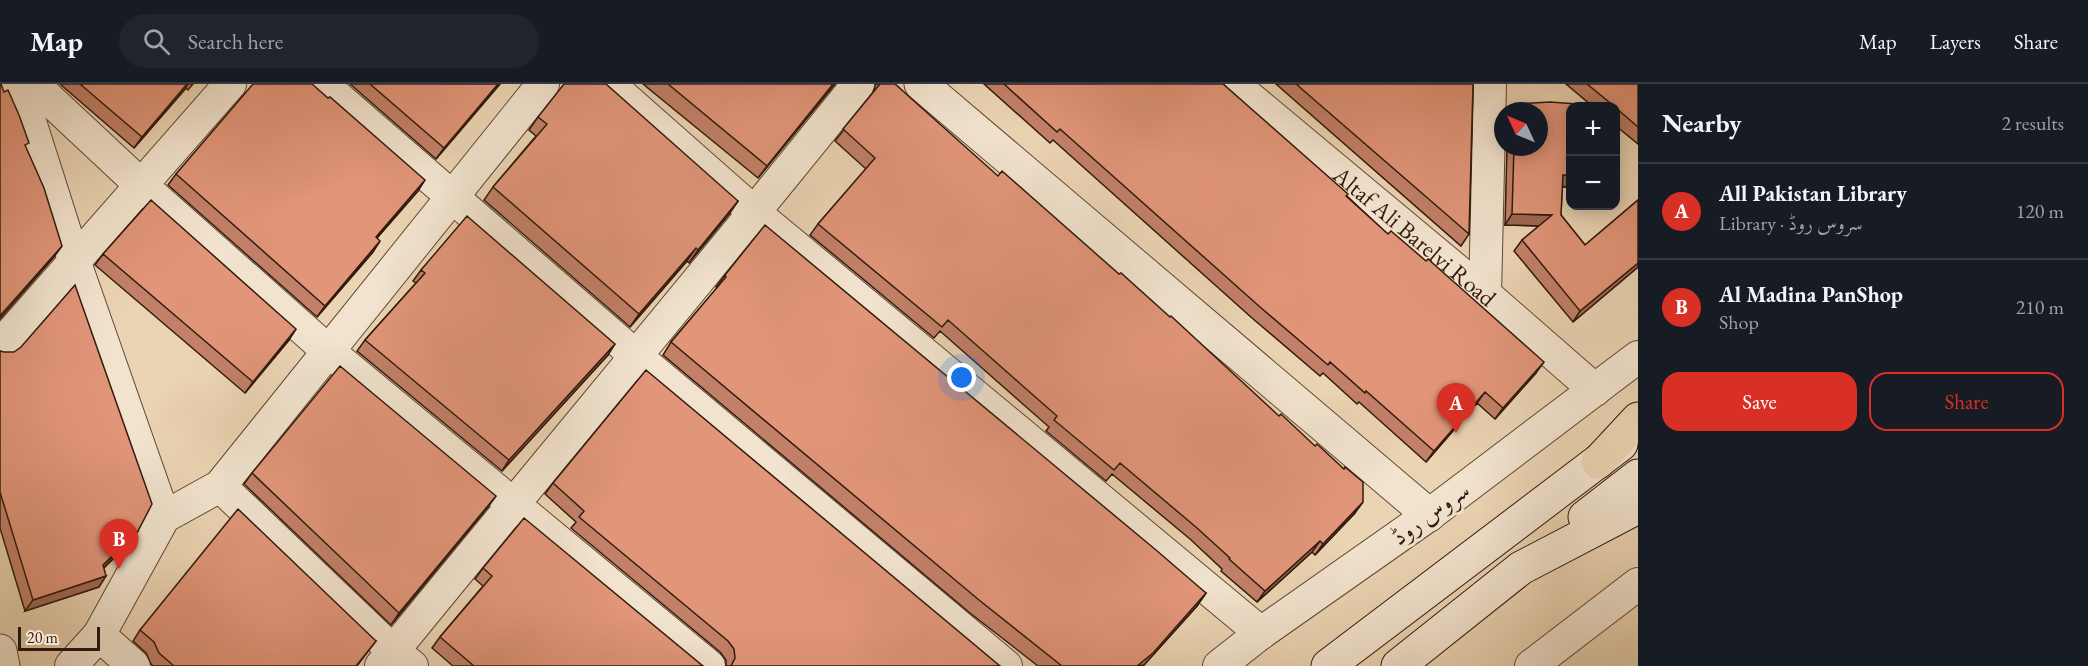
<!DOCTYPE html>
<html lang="en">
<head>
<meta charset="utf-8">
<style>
  body { margin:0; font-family:"EB Garamond",Amiri,serif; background:#20242c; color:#f1f3f6 }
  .controls { position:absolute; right:18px; top:18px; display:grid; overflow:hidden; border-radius:12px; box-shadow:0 3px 15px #0003 }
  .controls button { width:54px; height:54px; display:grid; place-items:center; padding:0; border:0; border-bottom:2px solid #363941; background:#171b24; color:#f1f3f6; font:30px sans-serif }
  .compass { position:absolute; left:1494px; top:18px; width:54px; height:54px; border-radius:50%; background:#171b24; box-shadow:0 3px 15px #0003; rotate:314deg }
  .scale { position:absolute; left:18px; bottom:15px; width:82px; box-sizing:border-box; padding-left:6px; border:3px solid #321a0c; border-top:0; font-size:16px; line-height:21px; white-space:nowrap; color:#321a0c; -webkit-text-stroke:4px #f2e3ce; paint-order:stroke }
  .you { position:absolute; left:962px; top:294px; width:21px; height:21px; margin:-15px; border:4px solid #fff; border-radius:50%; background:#1a73e8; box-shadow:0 0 0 9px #1a73e833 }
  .badge { display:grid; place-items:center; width:39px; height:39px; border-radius:50%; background:#d93025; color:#fff; font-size:20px; font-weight:700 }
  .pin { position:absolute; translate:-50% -50px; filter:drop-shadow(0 2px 3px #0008) }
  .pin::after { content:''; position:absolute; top:32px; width:21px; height:18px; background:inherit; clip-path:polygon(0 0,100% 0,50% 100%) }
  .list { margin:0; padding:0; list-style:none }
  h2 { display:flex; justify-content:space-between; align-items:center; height:78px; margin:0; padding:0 24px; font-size:26px }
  h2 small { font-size:20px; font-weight:400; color:#9ea1a6 }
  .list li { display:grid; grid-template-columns:39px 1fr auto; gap:18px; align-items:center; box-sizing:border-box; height:96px; padding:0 24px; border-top:2px solid #363941 }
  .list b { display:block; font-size:22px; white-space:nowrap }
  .list p { margin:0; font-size:20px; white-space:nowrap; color:#9ea1a6 }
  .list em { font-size:20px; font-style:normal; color:#9ea1a6 }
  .actions { display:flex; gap:12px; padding:18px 24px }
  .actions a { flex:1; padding:14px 0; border:2px solid #d93025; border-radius:18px; text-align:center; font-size:21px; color:#d93025 }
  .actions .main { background:#d93025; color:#fff }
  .icon { flex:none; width:33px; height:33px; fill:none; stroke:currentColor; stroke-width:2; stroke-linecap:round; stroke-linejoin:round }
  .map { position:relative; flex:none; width:1638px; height:582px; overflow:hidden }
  header { display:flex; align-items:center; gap:36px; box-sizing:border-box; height:84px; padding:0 30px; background:#171b24; border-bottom:2px solid #363941 }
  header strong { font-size:28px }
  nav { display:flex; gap:33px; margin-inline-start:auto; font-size:21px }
  .search { width:420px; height:54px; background:#20242c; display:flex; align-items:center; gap:15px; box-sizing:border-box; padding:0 21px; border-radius:33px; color:#9ea1a6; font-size:22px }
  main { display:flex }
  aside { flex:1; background:#171b24 }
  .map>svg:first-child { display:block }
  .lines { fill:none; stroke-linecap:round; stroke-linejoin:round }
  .minor-casing { stroke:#604836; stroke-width:34 }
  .tertiary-casing { stroke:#604836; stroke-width:35 }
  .secondary-casing { stroke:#321a0c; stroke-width:35 }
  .primary-casing { stroke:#321a0c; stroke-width:35 }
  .minor { stroke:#f2e3ce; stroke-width:32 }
  .tertiary { stroke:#f2e3ce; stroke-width:33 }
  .secondary { stroke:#f2e3ce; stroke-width:33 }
  .primary { stroke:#ebd4b3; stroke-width:33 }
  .wall { fill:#c28068; stroke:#321a0c; stroke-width:1.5 }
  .shaded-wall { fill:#9e6855; stroke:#321a0c; stroke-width:1.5 }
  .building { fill:#e19579; stroke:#321a0c; stroke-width:1.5 }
  .labels { text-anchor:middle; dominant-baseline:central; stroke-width:6; stroke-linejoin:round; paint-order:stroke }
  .street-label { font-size:24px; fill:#321a0c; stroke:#f2e3ce }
</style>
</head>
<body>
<header>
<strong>Map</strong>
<div class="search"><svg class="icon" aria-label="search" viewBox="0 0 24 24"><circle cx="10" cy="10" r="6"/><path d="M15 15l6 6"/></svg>Search here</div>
<nav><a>Map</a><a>Layers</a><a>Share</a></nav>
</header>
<main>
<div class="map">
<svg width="1638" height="582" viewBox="0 0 1638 582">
  <rect width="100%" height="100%" fill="#ebd4b3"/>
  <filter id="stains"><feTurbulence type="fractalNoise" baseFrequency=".00333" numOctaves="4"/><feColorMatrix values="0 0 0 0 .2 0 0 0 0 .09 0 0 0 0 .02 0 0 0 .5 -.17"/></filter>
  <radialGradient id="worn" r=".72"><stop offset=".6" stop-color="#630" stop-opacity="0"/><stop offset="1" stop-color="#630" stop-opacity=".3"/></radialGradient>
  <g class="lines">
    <defs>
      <g id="minor">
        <path d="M18,0l57,179 89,254"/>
        <path d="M33,0l108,101 186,165 382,316"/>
        <path d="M322,0l314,272 370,310"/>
        <path d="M609,0l146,129 506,420"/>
        <path id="s1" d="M1233,0l252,210 110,96"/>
        <path d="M1485,210l5,-210"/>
        <path d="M0,262l230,-262"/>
        <path d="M220,402l173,165 19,15"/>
        <path d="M99,551l35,31"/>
        <path d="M71,582l28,-31 65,-118 56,-31 323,-402"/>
        <path d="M381,582c158,-195 320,-386 477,-582"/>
        <path d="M1219,582l42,-33 168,-118 209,-158"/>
        <path d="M1531,582l107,-82"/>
      </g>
      <path id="tertiary" d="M921,0l508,431
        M0,567l3,15"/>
      <path id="secondary" d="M1585,433l53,-41
        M1328,582l293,-222
        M1398,582l123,-98 117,-61"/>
      <path id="primary" d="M1598,378l40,-43"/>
    </defs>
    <!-- minor casing -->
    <use href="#minor" class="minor-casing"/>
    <!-- tertiary casing -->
    <use href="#tertiary" class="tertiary-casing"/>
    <!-- secondary casing -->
    <use href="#secondary" class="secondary-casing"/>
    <!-- primary casing -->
    <use href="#primary" class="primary-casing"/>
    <!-- minor -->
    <use href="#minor" class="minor"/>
    <!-- tertiary -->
    <use href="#tertiary" class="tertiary"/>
    <!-- secondary -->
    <use href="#secondary" class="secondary"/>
    <!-- primary -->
    <use href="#primary" class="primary"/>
  </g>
  <!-- wall -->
  <path class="wall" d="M60,0h133l-5,6 -2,-2 -52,60z
    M350,0h150l-64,75z
    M643,0h192l-77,94z
    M876,0h19l460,429 -40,42 -3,-3 -55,50 -36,-31 1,-2 -32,-30 -78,-65 -6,7 -60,-50 3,-4 -109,-96 -6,7 -124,-103 8,-11 48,-55 -31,-28 38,-48z
    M984,0h239l124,112 189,177 -41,46 -18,-16 -51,59 -67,-60 -2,2 -34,-31 -3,3 -68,-58 -199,-178 -3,3z
    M1276,0h197l-4,150 -8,12z
    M1566,0h72v60l-22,-18v-20h-46v81h-8l-1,28 24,30 53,-45v67l-65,55 -59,-71 8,-11 17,-14 -34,-1 2,-78h32v-36h-29l5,-7 76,1z
    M538,33l200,84 -9,13 -40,49 -2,-2 -57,66 -146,-127 9,-13 43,-51 -7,-6z
    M176,90l242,17 -41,47 -4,14 -56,65 -149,-132z
    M103,170l186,86 -44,53 -150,-128z
    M421,186l187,85 -106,116 -145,-120 8,-11 51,-57 -3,-2z
    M725,191l481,318 -9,13 -54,60h-105l-68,-53 -307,-258 8,-13 46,-54 -1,-1z
    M0,267l138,180 -8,11 -26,26 -5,19 -74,24 -25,-83z
    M252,389l236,34 -97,118 -147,-141z
    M553,399l447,183h-274v-6l-6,-8 -149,-124 5,-6 -31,-28z
    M483,484l220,98h-250l-21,-18 8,-11 43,-51 -8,-7z
    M140,546l236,11 -19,25h-204l-2,-2 -5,-11 -13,-12z"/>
  <!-- shaded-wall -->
  <path class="shaded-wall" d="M187,0h1l-2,4 -52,60 8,-11z
    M498,0h2l-64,75 8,-11z
    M833,0h2l-77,94 9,-12z
    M1563,91h7v12l-15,-1z
    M425,96l-7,11 -50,57 8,-11z
    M738,117l-9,13 -40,49 9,-13z
    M1512,130l40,1 -8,11 -39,-1z
    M380,157l-7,11 -56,65 8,-11z
    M62,162l-8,11 -54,62v-3z
    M696,164l-9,13 -57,66 9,-13z
    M1638,179v4l-65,55 7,-11z
    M296,245l-7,11 -44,53 8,-11z
    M615,260l-7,11 -106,116 7,-11z
    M1544,278l-8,11 -41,46 8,-11z
    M1485,308l-8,11 -51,59 8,-11z
    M496,412l-8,11 -97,118 8,-12z
    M1363,418l-8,11 -40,42 8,-11z
    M138,447l-8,11 -35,34 8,-11z
    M1320,457l-8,11 -55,50 8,-11z
    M106,492l-7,11 -74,24 8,-11z
    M1206,509l-9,13 -53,59 -7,1z"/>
  <!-- building -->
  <path class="building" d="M0,0h1l3,8 4,-2 11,25 10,28 -4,2 19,43 18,58 -62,70z
    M80,0h107l-45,53z
    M253,0h59l16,14 2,-1 95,83 -49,57 4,4 -55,65 -149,-132z
    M370,0h128l-54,64z
    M564,0h42l132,117 -40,49 -2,-2 -57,66 -146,-127 54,-63 -9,-7z
    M668,0h165l-66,82z
    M880,0h15l103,92 4,-5 117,103 2,-1 49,44 1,-1 108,100 2,-2 34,32 2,-2 27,25 1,-2 18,15v20l-40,42 -3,-3 -55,50 -36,-32 1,-1 -33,-30 -77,-65 -6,7 -60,-50 3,-4 -109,-96 -6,7 -124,-103 57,-66 -32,-29z
    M1004,0h219l125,110 -2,2 42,38 3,-3 35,30 2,-2 116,103 -41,46 -18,-16 -51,59 -68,-60 -1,2 -35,-31 -2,3 -68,-58 -200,-178 -3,3z
    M1296,0h177l-4,150z
    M1587,0h51v43l-22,-19v-2h-2z
    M1550,18l55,4h-35v69h-7l-2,40 24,30 53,-45v63l-58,48 -58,-71 30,-25 -40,-1 2,-67h25v-36h-24v-7z
    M151,116l145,129 -43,53 -150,-128z
    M467,132l148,128 -106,116 -144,-120 60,-67 -4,-3z
    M765,141l391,325 50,43 -53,60 -16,13h-75l-83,-66 -308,-258 55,-65 -1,-2z
    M75,201l77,219 -14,27 -35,34 3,11 -73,24 -33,-108v-141l4,1h10l7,-5z
    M340,282l156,130 -97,117 -147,-140z
    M646,286l354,296h-269l4,-8 -1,-9 -6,-8 -149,-124 5,-6 -31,-28z
    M238,425l138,132 -20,25h-182l-15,-13 -5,-11 -14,-12z
    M524,434l179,148h-229l-34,-29 52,-61 -9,-8z"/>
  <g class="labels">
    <!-- street labels -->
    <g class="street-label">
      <text stroke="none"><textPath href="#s1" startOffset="237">Altaf Ali Barelvi Road</textPath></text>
      <text transform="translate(1430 429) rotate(-36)">سروس روڈ</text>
    </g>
  </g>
  <rect width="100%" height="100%" filter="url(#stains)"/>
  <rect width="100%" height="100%" fill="url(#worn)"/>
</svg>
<div class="controls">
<button>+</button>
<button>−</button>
</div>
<svg class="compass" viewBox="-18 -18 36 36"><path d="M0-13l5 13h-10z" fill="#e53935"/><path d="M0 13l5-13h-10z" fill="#9ea1a6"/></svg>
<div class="scale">20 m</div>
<div class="you"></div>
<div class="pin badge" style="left:1456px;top:349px">A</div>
<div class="pin badge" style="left:119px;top:485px">B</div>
</div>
<aside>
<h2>Nearby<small>2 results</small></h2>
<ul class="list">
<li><span class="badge">A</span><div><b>All Pakistan Library</b><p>Library · سروس روڈ</p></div><em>120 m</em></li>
<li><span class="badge">B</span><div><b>Al Madina PanShop</b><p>Shop</p></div><em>210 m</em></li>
</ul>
<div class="actions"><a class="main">Save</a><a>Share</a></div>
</aside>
</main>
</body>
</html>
